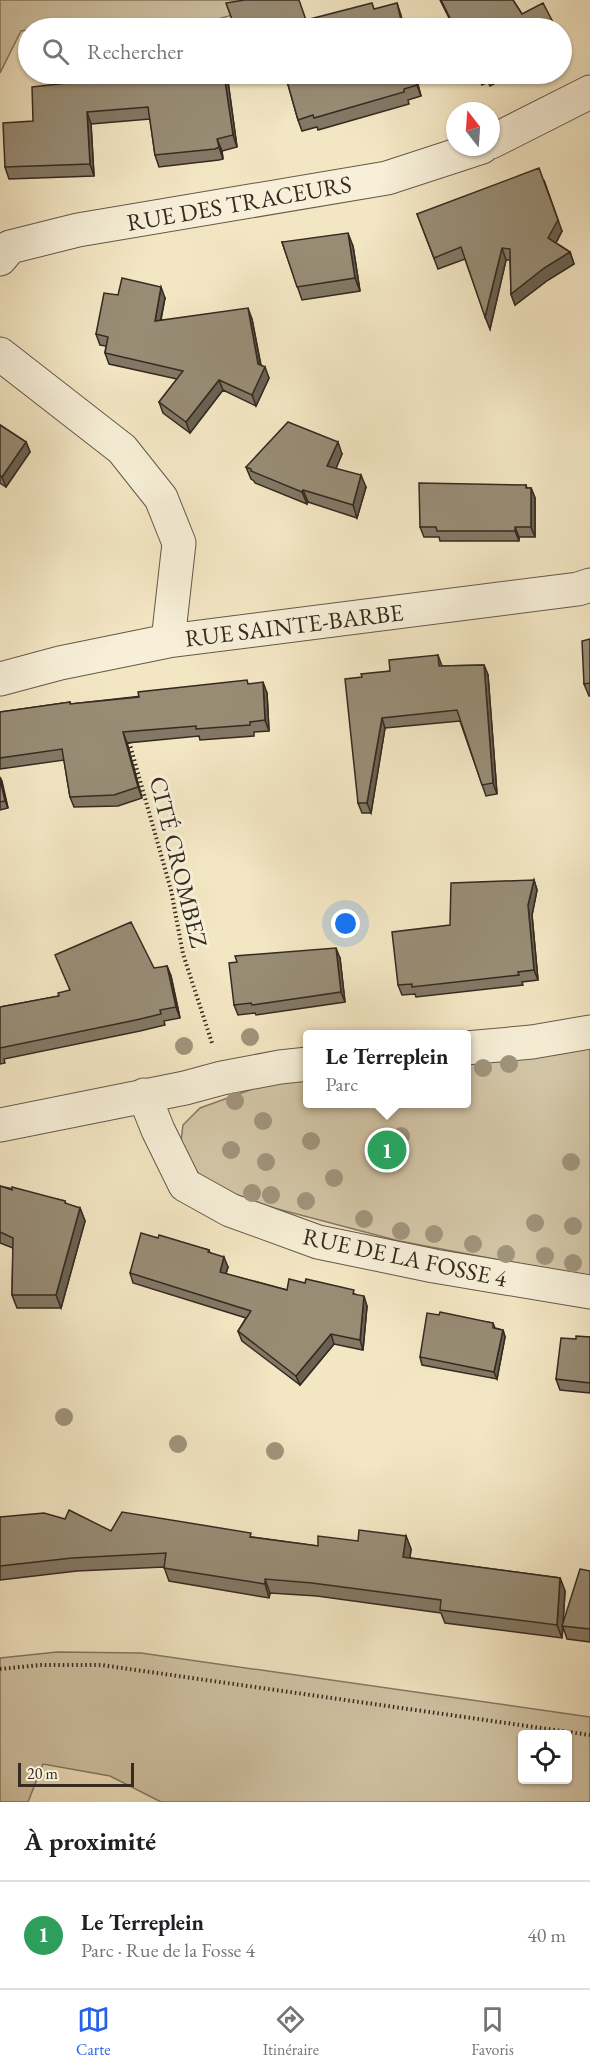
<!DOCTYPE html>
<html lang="fr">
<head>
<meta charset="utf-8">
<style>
  body { margin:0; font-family:"EB Garamond",serif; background:#f2f2f2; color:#202124 }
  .controls { position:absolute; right:18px; bottom:18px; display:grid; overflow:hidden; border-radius:6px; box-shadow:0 2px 4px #0004 }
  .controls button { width:54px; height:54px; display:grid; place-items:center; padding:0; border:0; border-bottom:2px solid #e0e0e0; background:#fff; color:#202124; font:30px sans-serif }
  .compass { position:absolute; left:446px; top:102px; width:54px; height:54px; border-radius:50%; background:#fff; box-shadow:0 2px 4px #0004; rotate:343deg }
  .scale { position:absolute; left:18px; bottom:15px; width:116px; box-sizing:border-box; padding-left:6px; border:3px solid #362a21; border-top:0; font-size:16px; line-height:21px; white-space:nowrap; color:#362a21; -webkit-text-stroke:4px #f7efd8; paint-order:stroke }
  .you { position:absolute; left:346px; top:924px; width:21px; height:21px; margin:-15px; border:4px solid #fff; border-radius:50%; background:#1a73e8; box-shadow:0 0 0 9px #1a73e833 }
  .badge { display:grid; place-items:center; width:39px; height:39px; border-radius:50%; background:#2563eb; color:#fff; font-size:20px; font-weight:700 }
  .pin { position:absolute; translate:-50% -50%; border:3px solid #fff; box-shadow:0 2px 6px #0006 }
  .popup { position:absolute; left:303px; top:1030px; width:168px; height:78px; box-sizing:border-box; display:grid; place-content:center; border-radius:6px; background:#fff; filter:drop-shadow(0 2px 4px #0005); font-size:20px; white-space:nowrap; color:#757577 }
  .popup b { font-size:22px; color:#202124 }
  .popup::after { content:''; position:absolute; left:50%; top:100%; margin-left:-12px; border:12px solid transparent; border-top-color:#fff }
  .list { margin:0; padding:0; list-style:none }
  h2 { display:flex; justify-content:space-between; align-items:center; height:78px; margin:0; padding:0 24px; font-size:26px }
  h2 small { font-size:20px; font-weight:400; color:#757577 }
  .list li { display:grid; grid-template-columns:39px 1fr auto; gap:18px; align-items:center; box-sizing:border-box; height:108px; padding:0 24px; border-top:2px solid #e0e0e0 }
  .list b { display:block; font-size:22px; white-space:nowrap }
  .list p { margin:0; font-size:20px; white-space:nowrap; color:#757577 }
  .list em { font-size:20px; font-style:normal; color:#757577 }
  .icon { flex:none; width:33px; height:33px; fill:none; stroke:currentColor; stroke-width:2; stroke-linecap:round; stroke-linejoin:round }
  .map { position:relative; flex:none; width:590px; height:1802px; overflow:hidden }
  .search { position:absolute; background:#fff; box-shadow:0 2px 4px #0004; left:18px; right:18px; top:18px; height:66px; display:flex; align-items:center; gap:15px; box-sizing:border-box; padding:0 21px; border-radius:33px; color:#757577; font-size:22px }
  .sheet { height:186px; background:#fff }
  nav { display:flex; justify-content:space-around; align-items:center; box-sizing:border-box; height:84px; border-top:2px solid #e0e0e0; background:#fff; font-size:16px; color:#757577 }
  nav a { display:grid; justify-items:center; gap:3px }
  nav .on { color:#2563eb }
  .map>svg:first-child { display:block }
  .green { fill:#d3c6a7; stroke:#847864; stroke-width:1.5; fill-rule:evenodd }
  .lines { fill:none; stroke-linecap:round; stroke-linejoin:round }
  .minor-casing { stroke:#65594a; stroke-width:35 }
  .path { stroke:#362a21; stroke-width:4; stroke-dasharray:1.5 3; stroke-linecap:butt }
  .minor { stroke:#f7efd8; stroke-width:33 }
  .tree { fill:#a0947c }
  .wall { fill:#837865; stroke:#362a21; stroke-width:1.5 }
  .shaded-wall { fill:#6a6252; stroke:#362a21; stroke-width:1.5 }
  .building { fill:#988c75; stroke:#362a21; stroke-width:1.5 }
  .labels { text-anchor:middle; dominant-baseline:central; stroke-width:6; stroke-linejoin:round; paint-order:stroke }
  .street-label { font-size:24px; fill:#362a21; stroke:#f7efd8 }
</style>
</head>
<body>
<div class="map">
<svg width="590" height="1802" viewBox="0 0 590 1802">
  <rect width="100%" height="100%" fill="#f3e6c3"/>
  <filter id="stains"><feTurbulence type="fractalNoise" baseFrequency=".00333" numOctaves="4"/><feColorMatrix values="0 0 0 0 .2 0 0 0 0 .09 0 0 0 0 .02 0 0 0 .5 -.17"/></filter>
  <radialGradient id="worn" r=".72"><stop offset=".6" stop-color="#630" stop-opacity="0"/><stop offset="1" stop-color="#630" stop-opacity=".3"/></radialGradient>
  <!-- green -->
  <path class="green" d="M0,0h289l-105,28h-156v2l-7,1 -21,42z
    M590,1038v239l-191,-36 -152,-40 -47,-26 -14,-16 -5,-18 2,-16 17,-17 86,-31 21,-3 1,30h158l1,-50z
    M57,1652l84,1 449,64v85h-429l-51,-26 -67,-12 -15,38h-28v-144zM522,1734h46v46h-46z"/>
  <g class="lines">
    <defs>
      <path id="minor" d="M491,142l99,-50
        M0,259l10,-12 68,-17 309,-52 95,-31
        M0,354l122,95 39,49 18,45 -11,98
        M0,679l60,-16 108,-22 410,-52 12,-4
        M466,1048l66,-6 58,-10
        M144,1095l14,35 27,55 45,25 88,32 116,24 156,26
        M0,1125l185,-37 37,-10 58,-11 28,-3"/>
    </defs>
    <!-- minor casing -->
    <use href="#minor" class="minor-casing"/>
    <!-- path -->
    <path class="path" d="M128,738l43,152 12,64 29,89
      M0,1669l41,-4h60l489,70"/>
    <!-- minor -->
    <use href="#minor" class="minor"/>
  </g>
  <!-- trees -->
  <g class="tree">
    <circle cx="250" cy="1037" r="9"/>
    <circle cx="184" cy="1046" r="9"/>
    <circle cx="509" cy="1064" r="9"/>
    <circle cx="483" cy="1068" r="9"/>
    <circle cx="235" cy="1101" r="9"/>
    <circle cx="263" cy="1121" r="9"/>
    <circle cx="401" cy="1136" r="9"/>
    <circle cx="311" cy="1141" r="9"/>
    <circle cx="231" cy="1150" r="9"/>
    <circle cx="266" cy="1162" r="9"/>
    <circle cx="571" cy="1162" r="9"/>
    <circle cx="334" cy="1178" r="9"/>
    <circle cx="252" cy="1193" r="9"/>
    <circle cx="271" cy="1195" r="9"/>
    <circle cx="306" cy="1201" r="9"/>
    <circle cx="364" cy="1219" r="9"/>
    <circle cx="535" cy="1223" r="9"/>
    <circle cx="573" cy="1226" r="9"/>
    <circle cx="401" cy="1231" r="9"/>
    <circle cx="434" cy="1234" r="9"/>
    <circle cx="473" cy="1244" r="9"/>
    <circle cx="506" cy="1254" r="9"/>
    <circle cx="545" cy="1256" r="9"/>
    <circle cx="573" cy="1263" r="9"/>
    <circle cx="64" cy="1417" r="9"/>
    <circle cx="178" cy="1444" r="9"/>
    <circle cx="275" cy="1451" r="9"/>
  </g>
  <!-- wall -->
  <path class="wall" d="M440,0h73l9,14 34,14h-102z
    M561,38l5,11 -5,2z
    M227,74l10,73 -15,4 1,8 -4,1 -60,7 -4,-12 -5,-36 -59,5 3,52 -85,3 -4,-12 28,-46z
    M252,74h20l-17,6z
    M285,74h130l6,22 -13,4 1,4 -91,26 -1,-3 -15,4 -4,-11z
    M476,74h44l-13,7 -2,-3 -15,8 -2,-4 -6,3z
    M417,214l145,17 -6,12 14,9 4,12 -26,16 -33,25 -4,-11 -1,-34h-4l-16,69 -25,-70 -27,10z
    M282,242l71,4 7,45 -58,9z
    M118,295l47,3 -4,22 91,-1 9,46 8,13 -13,28 -33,-16 -33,43 -27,-20 -4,-11 18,-23 -68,-15 -4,-11 1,-7 -6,-1 -4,-11z
    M0,425l26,17 4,10 -24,35 -6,-4z
    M342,454l-6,14 30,19 -9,31 -49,-16 -1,2 -52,-21 -1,-2 -3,-2 -5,-12z
    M526,485l1,3h4l4,10v39h-16v4h-79l-1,-4h-15l-4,-10z
    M590,639v57h-1l-5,-12z
    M438,655l4,11 42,-1 4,10 9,119 -11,2 -26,-75 -75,7 -14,85h-9l-4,-10 4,-126 28,-6z
    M249,684l18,9 2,38 -15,1v4l-54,4 -1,-4 -72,7 15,55 -24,8 -44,1 -4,-10 -6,-37 -64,9v-57l70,-10 1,2z
    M0,777l8,31 -8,2z
    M534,880l3,10 -5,25 6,65 -16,2 1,3 -107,12 -1,-3 -13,1 -4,-10 52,-60z
    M340,958l5,44 -89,13 -1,-2 -17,2 -4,-10z
    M167,966l4,10 9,42 -16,3 1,4 -25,6 -136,28 1,4 -5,1v-57l59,-11z
    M0,1186l65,15 1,3 14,4 5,13 -24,87h-44l-5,-13 1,-47 -13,-5z
    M158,1238l51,12 1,3 18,14 -2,7 61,16 68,4 12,12 -4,44 -29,-6 -34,41 -58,-44 -4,-10 8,-13 -113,-35 -3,-10z
    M439,1315l54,8 2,5 8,2 2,7 -8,42 -75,-14 -2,-8z
    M590,1337v56l-30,-3 -4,-11 20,-40z
    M0,1517l65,2 46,12 141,6 66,9 88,-10 5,13 -1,9 150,20 5,13 -2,33 27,-53v71l-23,-3 -4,-12 -1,11 -117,-15 -4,-10 -124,-17 -47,-3 -1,5 -100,-17 -5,-14 -87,4 -77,9z"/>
  <!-- shaded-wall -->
  <path class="shaded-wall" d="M397,3l4,12 3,13h-1z
    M224,74h3l10,73 -4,-12z
    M414,74h1l6,22 -4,-11z
    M87,112l4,12 3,52 -4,-12z
    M217,139l5,12 1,8 -4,-12z
    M544,180l18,51 -10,19 -4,-12z
    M348,233l5,13 7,45 -5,-13z
    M502,248l4,12 -16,69 -5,-12z
    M570,252l4,12 -26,16 -33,25 -4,-11 33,-26z
    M161,287l4,11 -7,34 -3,-11z
    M248,308l4,11 10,54 3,-6 4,11 -13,28 -4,-11 6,-31z
    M219,380l4,10 -33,43 -4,-11z
    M26,442l4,10 -24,35 -4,-10z
    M338,442l4,12 -10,24 -5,-12z
    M361,475l5,12 -9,31 -4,-13z
    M531,488l4,10v39l-4,-10z
    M303,490l5,12 -1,2 -5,-12z
    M515,527l4,10v4l-4,-10z
    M484,665l4,10 9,119 -4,-11z
    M263,682l4,11 2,38 -4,-11z
    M382,718l3,10 -14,85 -4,-10z
    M123,732l4,11 15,55 -4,-11z
    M0,777l2,4 6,27 -3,-7z
    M534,880l3,10 -5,25 6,65 -4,-10 -6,-65z
    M336,948l4,10 5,44 -4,-10z
    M167,966l4,10 9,42 -4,-11z
    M80,1208l5,13 -24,87 -5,-13z
    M224,1257l4,10 -5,15 -3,-10z
    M364,1296l3,10 -4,44 -3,-10z
    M503,1330l2,7 -8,42 -3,-7z
    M331,1334l3,10 -34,41 -4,-9z
    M406,1536l5,13 -3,21 -5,-13z
    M560,1578l5,13 -3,47 -5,-13z
    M265,1579l5,14 -1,5 -4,-14z"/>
  <!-- building -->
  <path class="building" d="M245,0h54l7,20 66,-17 2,6 23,-6 6,25h-168l-9,-25z
    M441,0h72l9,14 21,-11 13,25h-101z
    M148,74h76l9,61 -16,4 2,8 -4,2 -60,6 -7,-48 -61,5 3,52 -85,3 -2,-44 30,-2 -1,-34z
    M285,74h129l3,11 -13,4v3l-90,26 -1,-3 -15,5z
    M539,168l19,52 -10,18 22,14 -26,16 -33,26 -1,-45 -8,-1 -17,69 -24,-70 -27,11 -17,-44z
    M348,233l7,45 -58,9 -15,-45z
    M122,278l39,9 -6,34 93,-13 10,56 7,3 -13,28 -33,-15 -33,42 -27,-20 24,-31 -78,-18 3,-16 -12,-3 8,-41 14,2z
    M288,422l50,20 -11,24 34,9 -8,30 -50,-15 -1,2 -51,-21v-2l-5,-2z
    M0,425l26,17 -24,35 -2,-2z
    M419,483l107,2v3h5v39h-16v4h-78l-1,-4h-16z
    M590,639v44l-6,1 -2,-43z
    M438,655l1,11 45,-1 9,118 -11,2 -25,-75 -75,8 -15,85h-9l-13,-124 17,-2 -1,-3 29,-3 -1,-11z
    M247,680l1,4 15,-2 2,38 -15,2v3l-54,4v-3l-73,6 15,55 -24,8 -44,2 -8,-48 -62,9v-46l70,-10v2l69,-7 -1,-5z
    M0,779l5,22 -5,1z
    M534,880l-6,25 6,65 -16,2 1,3 -107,12v-3l-14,1 -6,-53 58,-7 1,-42z
    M131,922l23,46 13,-2 9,41 -16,3 1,4 -25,6 -136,28v-41l59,-11 -1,-3 12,-3 -15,-35z
    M336,948l5,44 -89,13 -1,-2 -17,2 -5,-42 8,-1 -2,-6z
    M0,1186l12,4v-3l53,14v2l15,5 -24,87h-44l1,-57 -13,-6z
    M141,1233l17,5 1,-3 50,15 -1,2 16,5 -4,15 67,18 2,-11 16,4 1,-4 48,11 -1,4 11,2 -4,44 -29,-6 -35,42 -58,-45 13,-20 -121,-38z
    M440,1312l53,11v5l10,2 -9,42 -74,-15 7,-44 12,2z
    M576,1336l14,1v46l-34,-4 5,-41 15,1z
    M69,1510l42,21 11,-19 129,21 -1,4 68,9v-10l40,5 1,-11 47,6 -3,21 157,21 -3,47 -117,-15 1,-10 -129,-17 -47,-4v5l-101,-16 2,-15 -94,5 -72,8v-49l44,-4 21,6z
    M580,1569l10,2v58l-28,-3z"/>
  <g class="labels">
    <!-- street labels -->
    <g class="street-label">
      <text transform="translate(239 203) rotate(-10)">RUE DES TRACEURS</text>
      <text transform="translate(294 625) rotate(-7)">RUE SAINTE-BARBE</text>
      <text transform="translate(179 862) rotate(76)">CITÉ CROMBEZ</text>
      <text transform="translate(405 1257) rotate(12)">RUE DE LA FOSSE 4</text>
    </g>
  </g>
  <rect width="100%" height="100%" filter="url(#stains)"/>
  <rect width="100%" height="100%" fill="url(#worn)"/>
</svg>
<div class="controls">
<button><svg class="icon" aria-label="locate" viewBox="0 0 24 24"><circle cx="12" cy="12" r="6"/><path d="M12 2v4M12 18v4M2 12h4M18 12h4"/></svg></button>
</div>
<svg class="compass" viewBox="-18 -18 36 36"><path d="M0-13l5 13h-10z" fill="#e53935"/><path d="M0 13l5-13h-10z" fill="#757577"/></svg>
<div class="scale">20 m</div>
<div class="you"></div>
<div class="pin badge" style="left:387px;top:1150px;background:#2e9e5b">1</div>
<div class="popup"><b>Le Terreplein</b>Parc</div>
<div class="search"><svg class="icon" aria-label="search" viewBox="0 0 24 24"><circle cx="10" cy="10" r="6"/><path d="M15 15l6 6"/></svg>Rechercher</div>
</div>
<section class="sheet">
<h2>À proximité<small></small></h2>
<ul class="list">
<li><span class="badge" style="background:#2e9e5b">1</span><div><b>Le Terreplein</b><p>Parc · Rue de la Fosse 4</p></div><em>40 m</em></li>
</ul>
</section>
<nav>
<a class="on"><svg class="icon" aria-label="map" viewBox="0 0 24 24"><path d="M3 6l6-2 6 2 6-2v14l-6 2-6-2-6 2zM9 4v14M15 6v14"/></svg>Carte</a>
<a><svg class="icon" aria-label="directions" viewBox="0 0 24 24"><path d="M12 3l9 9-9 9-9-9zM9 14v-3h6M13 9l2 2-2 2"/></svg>Itinéraire</a>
<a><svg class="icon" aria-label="saved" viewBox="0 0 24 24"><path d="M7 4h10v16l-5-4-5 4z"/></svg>Favoris</a>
</nav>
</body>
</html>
